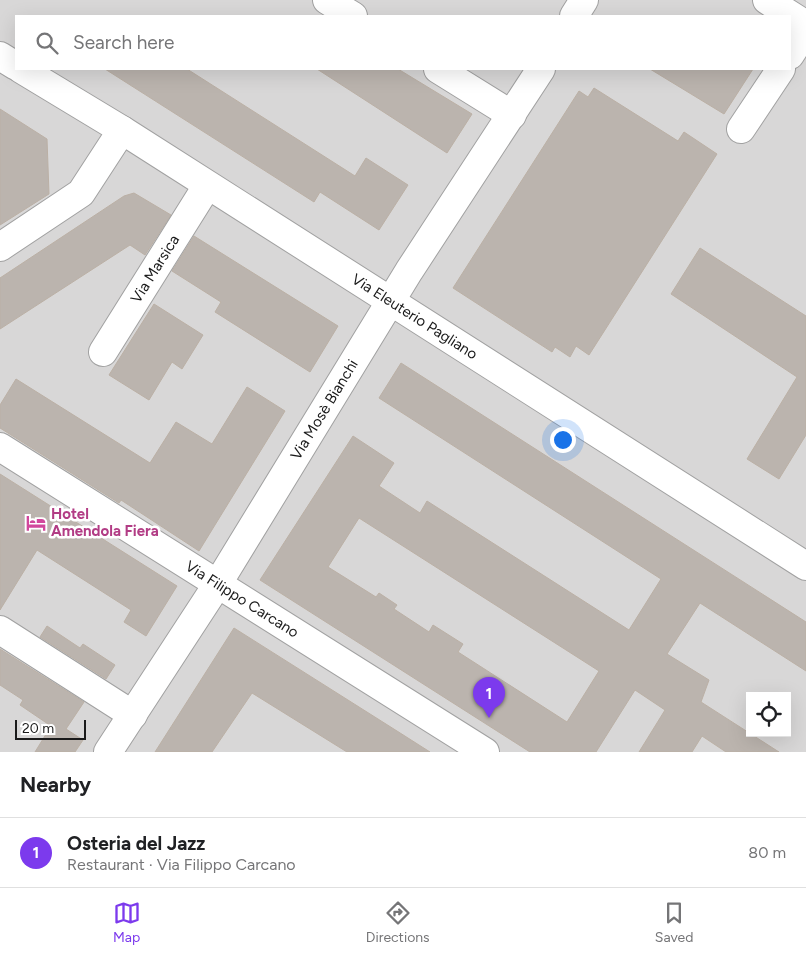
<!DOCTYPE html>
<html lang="en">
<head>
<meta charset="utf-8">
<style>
  body { margin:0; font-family:Figtree,sans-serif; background:#f2f2f2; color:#202124 }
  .controls { position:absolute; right:15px; bottom:15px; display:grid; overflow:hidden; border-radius:0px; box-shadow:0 5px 20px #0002 }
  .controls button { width:45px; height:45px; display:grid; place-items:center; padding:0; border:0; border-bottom:1px solid #e0e0e0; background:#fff; color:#202124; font:25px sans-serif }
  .scale { position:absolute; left:15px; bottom:12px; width:71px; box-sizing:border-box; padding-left:5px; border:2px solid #1a1a1a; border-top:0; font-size:14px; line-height:18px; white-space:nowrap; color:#1a1a1a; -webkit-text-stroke:4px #fff; paint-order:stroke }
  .you { position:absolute; left:562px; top:439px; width:18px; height:18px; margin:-12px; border:4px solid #fff; border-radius:50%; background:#1a73e8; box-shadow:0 0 0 8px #1a73e833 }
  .badge { display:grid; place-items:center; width:32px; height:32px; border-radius:50%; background:#7c3aed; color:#fff; font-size:16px; font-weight:700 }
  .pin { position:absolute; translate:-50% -41px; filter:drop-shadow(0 1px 2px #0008) }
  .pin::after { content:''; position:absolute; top:26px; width:18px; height:15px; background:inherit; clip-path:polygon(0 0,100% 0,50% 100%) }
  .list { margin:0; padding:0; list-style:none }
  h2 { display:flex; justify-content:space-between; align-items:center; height:65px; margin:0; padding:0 20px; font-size:21px }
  h2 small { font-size:16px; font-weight:400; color:#757577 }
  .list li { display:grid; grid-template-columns:32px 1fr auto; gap:15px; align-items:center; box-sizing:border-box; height:70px; padding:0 20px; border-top:1px solid #e0e0e0 }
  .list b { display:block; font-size:19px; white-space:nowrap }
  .list p { margin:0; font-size:16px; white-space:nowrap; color:#757577 }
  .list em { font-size:16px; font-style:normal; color:#757577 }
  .icon { flex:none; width:28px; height:28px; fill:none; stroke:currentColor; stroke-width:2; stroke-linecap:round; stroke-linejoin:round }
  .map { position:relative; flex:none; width:806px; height:752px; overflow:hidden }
  .search { position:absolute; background:#fff; box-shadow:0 5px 20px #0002; left:15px; right:15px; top:15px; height:55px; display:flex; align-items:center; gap:12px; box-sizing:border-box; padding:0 18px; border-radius:0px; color:#757577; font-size:19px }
  .sheet { height:135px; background:#fff }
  nav { display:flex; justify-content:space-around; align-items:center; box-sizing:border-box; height:70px; border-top:1px solid #e0e0e0; background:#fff; font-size:14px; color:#757577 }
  nav a { display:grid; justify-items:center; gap:2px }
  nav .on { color:#7c3aed }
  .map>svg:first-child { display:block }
  .residential { fill:#d8d7d7; fill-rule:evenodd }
  .building { fill:#bbb4ae; stroke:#bbb0a5; fill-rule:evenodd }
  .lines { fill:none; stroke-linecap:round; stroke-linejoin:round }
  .minor-casing { stroke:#a1a1a1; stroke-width:30 }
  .minor { stroke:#fff; stroke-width:28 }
  .labels { text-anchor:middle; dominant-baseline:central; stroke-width:5; stroke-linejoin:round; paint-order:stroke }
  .street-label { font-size:15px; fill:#1a1a1a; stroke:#fff }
  .hotel-label { font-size:15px; font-weight:bold; fill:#b23c85; stroke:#fff; text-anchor:start }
</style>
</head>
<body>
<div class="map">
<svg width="806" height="752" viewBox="0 0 806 752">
  <rect width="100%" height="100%" fill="#ebe8e1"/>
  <!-- residential -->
  <path class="residential" d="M0,0h806v752h-806zM16,16h774v53h-774zM750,696h37v37h-37z"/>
  <!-- building -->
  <path class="building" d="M105,69h82l168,107 11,-18 42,27 -29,45 -59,-38 -6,10z
    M317,69h81l74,45 -25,39z
    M650,69h103l-29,45z
    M594,88l84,53 6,-9 33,22 -128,201 -13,-9 -6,11 -15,-10 -3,5 -99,-64 126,-197 9,6z
    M0,109l47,30 2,55 -49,31z
    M134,193l37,22 -26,40 -15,-10 -130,84v-51l124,-82z
    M194,236l144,90 -28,46 -95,-60 6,-10 -49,-31z
    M700,248l106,68v119l-27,44 -32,-20 50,-82 -126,-83z
    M154,304l49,31 -21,34 -10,-7 -23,38 -40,-25z
    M401,363l405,259v49l-106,-68 -33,51 42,26 -8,22 78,50h-53l-24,-16 -10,16h-53l26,-42 -30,-20 -39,62h-66l-270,-172 93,-144 41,27 -15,23 41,27 7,-12 202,129 32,-51 -282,-181zM359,518l240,153 -32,51 -109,-70 5,-8 -30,-19 -4,7 -35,-23 3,-4 -18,-12 -3,4 -48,-30z
    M16,379l134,84 26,-41 36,22 35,-57 38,24 -86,140 -78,-51 -2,3 -119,-75v-23z
    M0,474l177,112 -31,50 -22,-14 7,-12 -94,-60 -37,60z
    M47,626l33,22 3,-4 32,21 -9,14 -66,-42z
    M234,628l163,103 33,21h-83l-95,-59 -40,59h-57z
    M0,649l84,53 -18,27 17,11 -8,12h-40l16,-26 -31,-21 3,-5 -23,-15z"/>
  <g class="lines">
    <defs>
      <g id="minor">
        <path d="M327,0l26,16"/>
        <path d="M767,0l39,25"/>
        <path d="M574,16l10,-16"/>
        <path d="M790,55l16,-25"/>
        <path d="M0,56l16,10"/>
        <path id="s1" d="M21,69l101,61 684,436"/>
        <path d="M438,69l74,46"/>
        <path d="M741,129l40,-60"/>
        <path d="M0,247l81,-54 41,-63"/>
        <path id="s2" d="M103,352l104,-166"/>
        <path id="s3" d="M0,447l485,305"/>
        <path d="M0,630l133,85"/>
        <path id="s4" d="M108,752l109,-167 192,-314 132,-202"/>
      </g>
    </defs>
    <!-- minor casing -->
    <use href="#minor" class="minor-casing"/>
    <!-- minor -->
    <use href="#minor" class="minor"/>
  </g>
  <!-- icons -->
  <defs>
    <symbol id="hotel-bare" viewBox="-9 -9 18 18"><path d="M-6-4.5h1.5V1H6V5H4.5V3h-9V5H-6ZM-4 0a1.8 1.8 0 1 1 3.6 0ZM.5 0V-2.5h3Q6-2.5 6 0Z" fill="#d1479c" stroke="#fff" stroke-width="2.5" paint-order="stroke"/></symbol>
  </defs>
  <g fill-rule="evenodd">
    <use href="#hotel-bare" x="22" y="509" width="28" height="28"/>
  </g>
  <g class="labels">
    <!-- street labels -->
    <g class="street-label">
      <text stroke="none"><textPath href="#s2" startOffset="98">Via Marsica</textPath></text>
      <text stroke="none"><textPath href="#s1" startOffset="465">Via Eleuterio Pagliano</textPath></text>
      <text stroke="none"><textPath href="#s4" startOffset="405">Via Mosè Bianchi</textPath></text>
      <text stroke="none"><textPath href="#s3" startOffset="286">Via Filippo Carcano</textPath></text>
    </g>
    <!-- hotel labels -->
    <g class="hotel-label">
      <text x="51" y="514">Hotel<tspan x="51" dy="17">Amendola Fiera</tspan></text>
    </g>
  </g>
</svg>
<div class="controls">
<button><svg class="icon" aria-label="locate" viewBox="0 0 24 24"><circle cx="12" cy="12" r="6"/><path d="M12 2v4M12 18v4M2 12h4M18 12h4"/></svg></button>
</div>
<div class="scale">20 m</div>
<div class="you"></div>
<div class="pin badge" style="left:489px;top:718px">1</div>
<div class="search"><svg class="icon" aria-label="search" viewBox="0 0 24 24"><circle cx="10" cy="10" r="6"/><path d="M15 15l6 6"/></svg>Search here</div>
</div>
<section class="sheet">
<h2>Nearby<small></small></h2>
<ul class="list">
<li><span class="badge">1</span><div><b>Osteria del Jazz</b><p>Restaurant · Via Filippo Carcano</p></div><em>80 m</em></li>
</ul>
</section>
<nav>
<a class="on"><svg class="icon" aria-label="map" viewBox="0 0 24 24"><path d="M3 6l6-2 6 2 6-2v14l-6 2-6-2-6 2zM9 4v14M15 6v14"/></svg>Map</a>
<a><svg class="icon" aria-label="directions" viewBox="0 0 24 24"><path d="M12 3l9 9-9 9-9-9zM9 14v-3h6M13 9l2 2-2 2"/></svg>Directions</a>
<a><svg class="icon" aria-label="saved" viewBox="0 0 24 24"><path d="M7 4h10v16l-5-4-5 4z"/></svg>Saved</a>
</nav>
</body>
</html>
